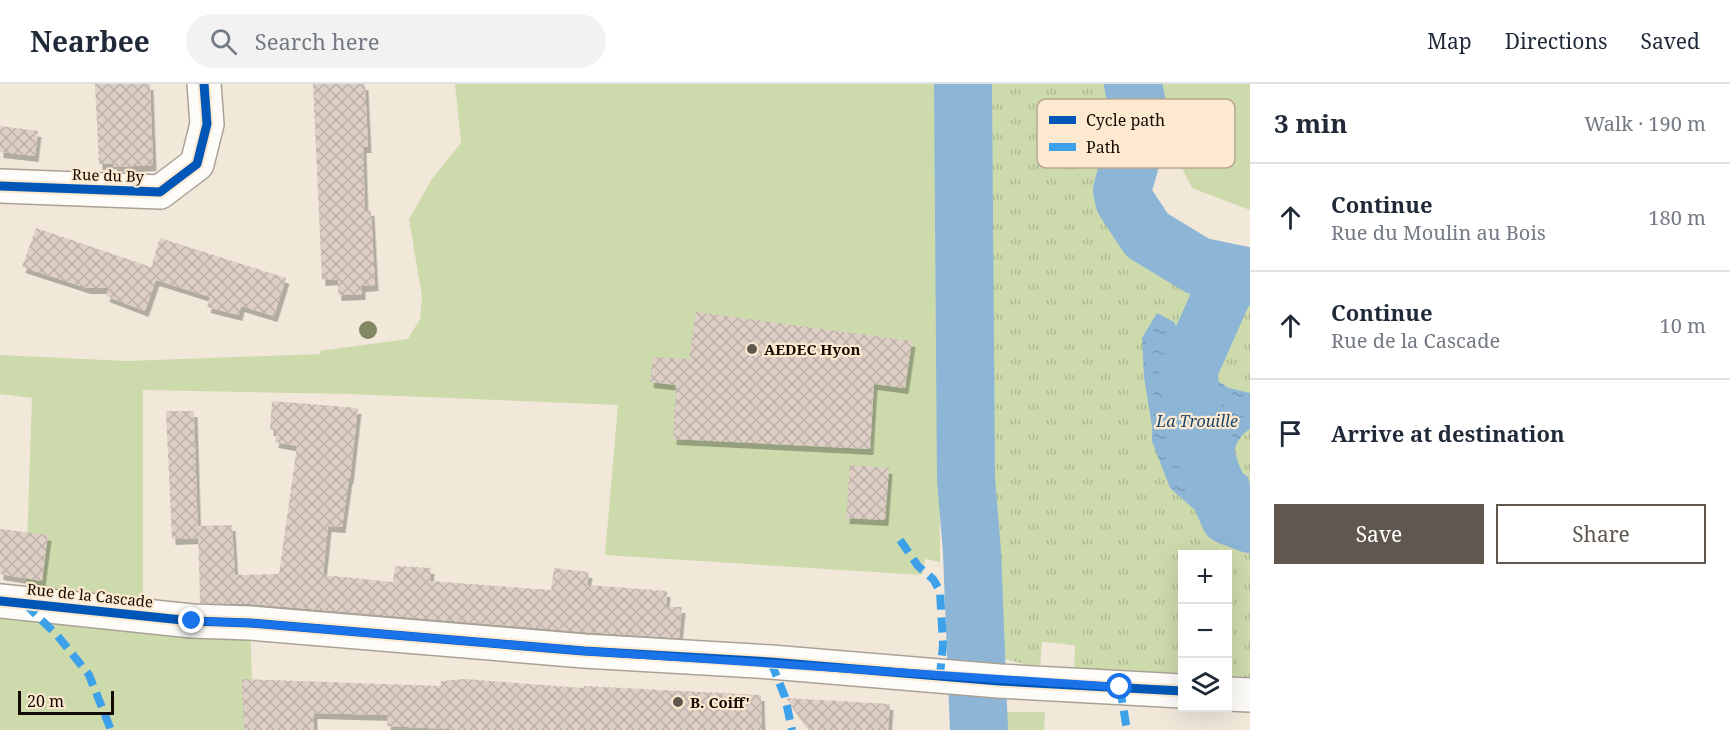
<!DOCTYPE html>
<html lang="en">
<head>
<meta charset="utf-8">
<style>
  body { margin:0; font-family:"Noto Serif",serif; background:#f2f2f3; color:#1f2937 }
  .controls { position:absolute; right:18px; bottom:18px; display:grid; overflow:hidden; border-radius:0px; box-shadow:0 6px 24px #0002 }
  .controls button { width:54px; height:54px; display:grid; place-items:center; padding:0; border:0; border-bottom:2px solid #e0e1e3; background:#fff; color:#1f2937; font:30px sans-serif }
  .scale { position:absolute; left:18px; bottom:15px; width:96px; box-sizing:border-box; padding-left:6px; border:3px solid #120a02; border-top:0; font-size:16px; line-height:21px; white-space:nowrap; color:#120a02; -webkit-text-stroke:4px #fce9cf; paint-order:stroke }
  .stop { position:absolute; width:18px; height:18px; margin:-14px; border:4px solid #1a73e8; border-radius:50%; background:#fff }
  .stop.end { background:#1a73e8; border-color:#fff; box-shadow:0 2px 6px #0008 }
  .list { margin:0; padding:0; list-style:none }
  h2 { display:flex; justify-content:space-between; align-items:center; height:78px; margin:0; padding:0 24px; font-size:26px }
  h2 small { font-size:20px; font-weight:400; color:#747a83 }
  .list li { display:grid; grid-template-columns:39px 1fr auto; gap:18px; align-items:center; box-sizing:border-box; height:108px; padding:0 24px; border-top:2px solid #e0e1e3 }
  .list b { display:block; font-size:22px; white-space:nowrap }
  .list p { margin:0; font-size:20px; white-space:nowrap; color:#747a83 }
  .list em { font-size:20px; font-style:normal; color:#747a83 }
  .actions { display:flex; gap:12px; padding:18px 24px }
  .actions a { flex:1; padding:14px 0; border:2px solid #60584e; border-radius:0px; text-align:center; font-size:21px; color:#60584e }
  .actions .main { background:#60584e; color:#fff }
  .icon { flex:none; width:33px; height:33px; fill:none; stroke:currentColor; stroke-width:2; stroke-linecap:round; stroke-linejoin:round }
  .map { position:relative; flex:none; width:1250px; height:646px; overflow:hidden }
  header { display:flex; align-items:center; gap:36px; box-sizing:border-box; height:84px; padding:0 30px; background:#fff; border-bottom:2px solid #e0e1e3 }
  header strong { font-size:28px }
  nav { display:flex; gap:33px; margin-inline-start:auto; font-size:21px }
  .search { width:420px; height:54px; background:#f2f2f3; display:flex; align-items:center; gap:15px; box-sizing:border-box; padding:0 21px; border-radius:33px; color:#747a83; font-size:22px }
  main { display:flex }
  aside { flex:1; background:#fff }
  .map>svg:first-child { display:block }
  .grass { fill:#cddaac }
  .park { fill:url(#park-tufts) }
  .water { fill:url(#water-ripples) }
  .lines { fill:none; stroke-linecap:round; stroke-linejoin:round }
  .river { stroke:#8cb5d6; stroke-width:58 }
  .building { fill:url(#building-cross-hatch); filter:url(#shadow) }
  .minor-casing { stroke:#aaa195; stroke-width:36 }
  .minor { stroke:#fdfcf9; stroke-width:33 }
  .quiet { stroke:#3da1e9; stroke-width:8; stroke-dasharray:15 8; stroke-linecap:butt }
  .cycleway-casing { stroke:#fce9cf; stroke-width:13 }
  .cycleway { stroke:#0057b8; stroke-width:9 }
  .tree { fill:#818763 }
  .route { stroke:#1a73e8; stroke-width:8 }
  .poi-dot { fill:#60584e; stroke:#fce9cf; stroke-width:2 }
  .labels { text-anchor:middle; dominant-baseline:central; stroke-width:4.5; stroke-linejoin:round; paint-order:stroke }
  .street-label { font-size:15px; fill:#120a02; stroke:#fce9cf }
  .poi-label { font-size:15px; font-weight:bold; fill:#120a02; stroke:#fce9cf; text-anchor:start }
  .water-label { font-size:16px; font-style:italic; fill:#18476b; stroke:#fce9cf }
  .key { fill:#fce9cf; stroke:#b6a692; stroke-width:1.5 }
  .key-label { font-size:16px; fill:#120a02 }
</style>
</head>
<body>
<header>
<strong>Nearbee</strong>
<div class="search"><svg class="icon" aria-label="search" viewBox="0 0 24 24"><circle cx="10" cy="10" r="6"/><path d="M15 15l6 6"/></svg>Search here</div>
<nav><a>Map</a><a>Directions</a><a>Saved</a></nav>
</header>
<main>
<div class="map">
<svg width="1250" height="646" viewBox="0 0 1250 646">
  <defs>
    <pattern id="park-tufts" width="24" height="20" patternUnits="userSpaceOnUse" patternTransform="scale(1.5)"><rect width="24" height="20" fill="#cddaac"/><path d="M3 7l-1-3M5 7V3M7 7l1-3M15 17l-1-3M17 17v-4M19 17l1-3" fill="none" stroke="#afba92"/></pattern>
    <pattern id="water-ripples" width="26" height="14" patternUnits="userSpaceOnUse" patternTransform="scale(1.5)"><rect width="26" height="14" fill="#8cb5d6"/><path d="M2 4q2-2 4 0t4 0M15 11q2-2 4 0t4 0" fill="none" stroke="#789ab6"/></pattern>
    <pattern id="building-cross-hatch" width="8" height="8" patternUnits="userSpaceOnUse" patternTransform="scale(1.5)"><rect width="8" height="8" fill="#ddcfc5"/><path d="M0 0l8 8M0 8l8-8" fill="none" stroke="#bdb0a8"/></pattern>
    <filter id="shadow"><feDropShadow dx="3.5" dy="6" stdDeviation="0" flood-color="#0004"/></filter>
  </defs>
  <rect width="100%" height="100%" fill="#f2e8da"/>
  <!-- grass -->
  <path class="grass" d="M455,0h487l-4,106 2,372 -15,-3 -3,16 -317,-20 13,-150 -269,-11 -206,-4v225l107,8 4,107h-254v-130l25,3 7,-205 -32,-4v-39l127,6 194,-7 -2,-3 89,-12 12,-20 2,-22 -13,-78 23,-40 29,-36z
    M1156,0h94v126l-58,-22 -17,-35 1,-12 -16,-17z
    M989,628h56l-1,18h-55z"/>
  <!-- park -->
  <path class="park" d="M988,0h134l8,32 -20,69 36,73 104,28v391l-22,-1v-122h-46v119l-108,-3 1,-25 -33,-3 -2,26 -55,-14z"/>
  <!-- water -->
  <path class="water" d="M1157,229l17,9 8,15 14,-10 12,17 3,33 18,11 21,5v36c-14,9 -16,20 -18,37l16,11 2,8v60l-46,-27 -34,-30 -18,-47v-15l-8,-49 -2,-39z
    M964,593l26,2 -1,51h-25z"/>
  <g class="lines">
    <!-- river -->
    <path class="river" d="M963,0l3,395 6,73 7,178
      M1133,0l7,36 -10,43 -8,27 2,10 23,35 51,31 52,11
      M1231,190l-43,97 6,46 17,56 18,43 21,8"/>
  </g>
  <!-- building -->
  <path class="building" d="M95,0h55l3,81 -39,2 -1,-4 -14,1z
    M313,0h52l3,63h-5l2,63h6l4,75 -13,1v8l-24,1v-16l-16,1z
    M0,42l38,5 -3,25 -35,-4z
    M36,144l115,39 9,-29 126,40 -12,38 -33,-10 -2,9 -32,-8 3,-10 -54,-17 -11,31 -39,-15 3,-8h-22l-65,-21z
    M696,228l216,29 -7,47 -31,-4 -4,65 -197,-10 3,-54 -26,-3 3,-25 36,2z
    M272,317l86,7 -8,70h-1l-7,49 -14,-1 -5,49 70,7 2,-16 36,2 -1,13 121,9 3,-22 35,4 -2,13 80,6 -1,16h16l-3,31 -94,-6 -333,-28 -52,-1 -2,-77 34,-1 3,50 44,-1 18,-128 -22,-4 2,-12h-7z
    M166,327h28l4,127 -26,1z
    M850,381l39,3 -4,52 -39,-2z
    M0,445l48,6 -6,46 -42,-7z
    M242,595l199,7v-5l24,-2 118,9 1,-2 177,9 1,35h-292l-83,-4 1,-11 -74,-2v17h-70z
    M786,614l104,6 -2,26h-78z"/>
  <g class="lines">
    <defs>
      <path id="minor" d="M0,102l160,6 37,-28 10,-40 -3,-40
        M0,517l192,20 58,2 334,28 187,11 228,19 183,10
        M1228,610l22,1"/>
    </defs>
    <!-- minor casing -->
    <use href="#minor" class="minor-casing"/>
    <!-- minor -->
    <use href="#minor" class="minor"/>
    <!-- quiet -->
    <path class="quiet" d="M900,456l18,26 15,13 7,12 3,54 -3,30
      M25,520l32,31 32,40 22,55
      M771,578l14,35 7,33
      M1120,604l7,42"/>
    <defs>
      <path id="cycleway" d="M0,102l160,6 37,-28 10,-40 -3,-40
        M0,517l192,20 58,2 334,28 187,11 228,19 183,10"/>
    </defs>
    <!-- cycleway casing -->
    <use href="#cycleway" class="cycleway-casing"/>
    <!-- cycleway -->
    <use href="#cycleway" class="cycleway"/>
  </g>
  <!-- trees -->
  <circle class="tree" cx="368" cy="246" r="9"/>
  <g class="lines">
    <!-- route -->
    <path class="route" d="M192,537l58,2 334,28 536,36"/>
  </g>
  <!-- markers -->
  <g class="poi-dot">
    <circle cx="752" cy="265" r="6"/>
    <circle cx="678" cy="618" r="6"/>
  </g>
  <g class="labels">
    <!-- street labels -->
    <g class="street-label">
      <text transform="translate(108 91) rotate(2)">Rue du By</text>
      <text transform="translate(90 511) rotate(6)">Rue de la Cascade</text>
    </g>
    <!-- poi labels -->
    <g class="poi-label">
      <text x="764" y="265">AEDEC Hyon</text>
      <text x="690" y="618">B. Coiff'</text>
    </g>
    <!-- water labels -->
    <g class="water-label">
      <text x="1197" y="337">La Trouille</text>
    </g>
  </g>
  <!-- legend -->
  <rect x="1037" y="15" width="198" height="69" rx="9" class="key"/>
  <rect x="1049" y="32" width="27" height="8" fill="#0057b8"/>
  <rect x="1049" y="59" width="27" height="8" fill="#3da1e9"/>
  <g class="key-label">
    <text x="1086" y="42">Cycle path</text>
    <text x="1086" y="69">Path</text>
  </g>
</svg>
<div class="controls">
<button>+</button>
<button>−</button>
<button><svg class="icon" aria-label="layers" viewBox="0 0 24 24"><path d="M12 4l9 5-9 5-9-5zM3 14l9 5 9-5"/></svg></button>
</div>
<div class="scale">20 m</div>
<div class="stop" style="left:1120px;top:603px"></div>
<div class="stop end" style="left:192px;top:537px"></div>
</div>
<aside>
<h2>3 min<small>Walk · 190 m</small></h2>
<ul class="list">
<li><svg class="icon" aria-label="ahead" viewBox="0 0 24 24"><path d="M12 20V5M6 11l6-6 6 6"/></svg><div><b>Continue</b><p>Rue du Moulin au Bois</p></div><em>180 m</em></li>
<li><svg class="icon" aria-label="ahead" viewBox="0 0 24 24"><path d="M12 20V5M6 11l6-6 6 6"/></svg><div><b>Continue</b><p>Rue de la Cascade</p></div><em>10 m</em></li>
<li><svg class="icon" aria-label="arrive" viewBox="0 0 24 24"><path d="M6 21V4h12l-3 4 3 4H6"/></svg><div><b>Arrive at destination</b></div></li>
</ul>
<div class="actions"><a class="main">Save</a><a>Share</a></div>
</aside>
</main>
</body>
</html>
